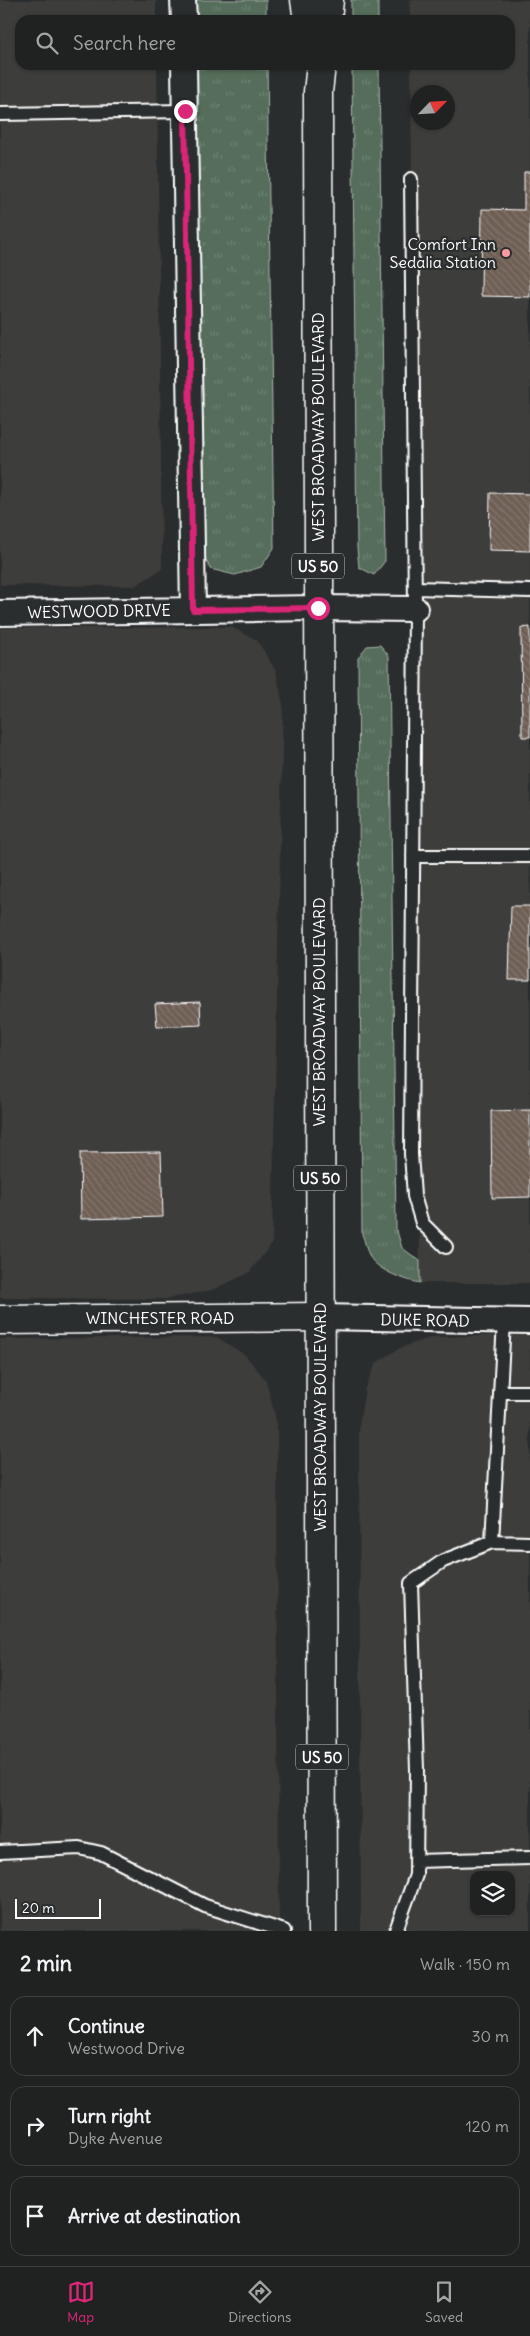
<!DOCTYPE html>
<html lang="en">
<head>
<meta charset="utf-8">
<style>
  body { margin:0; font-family:Delius,sans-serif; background:#282a2a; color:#f1f3f6 }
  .controls { position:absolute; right:15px; bottom:15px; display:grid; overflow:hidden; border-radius:10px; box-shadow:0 1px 4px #0004 }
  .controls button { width:45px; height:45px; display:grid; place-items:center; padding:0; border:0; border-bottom:1px solid #3d3f40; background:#202222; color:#f1f3f6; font:25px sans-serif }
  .compass { position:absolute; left:410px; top:85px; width:45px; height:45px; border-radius:50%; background:#202222; box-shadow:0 1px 4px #0004; rotate:65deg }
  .scale { position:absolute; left:15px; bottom:12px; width:86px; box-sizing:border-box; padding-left:5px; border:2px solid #fff; border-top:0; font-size:14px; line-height:18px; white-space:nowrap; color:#fff; -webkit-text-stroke:4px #2a2d2e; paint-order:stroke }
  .stop { position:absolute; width:15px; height:15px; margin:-11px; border:4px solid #db2777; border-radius:50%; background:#fff }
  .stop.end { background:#db2777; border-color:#fff; box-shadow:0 1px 5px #0008 }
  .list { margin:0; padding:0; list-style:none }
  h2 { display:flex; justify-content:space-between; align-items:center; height:65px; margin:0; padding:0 20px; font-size:21px }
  h2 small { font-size:16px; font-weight:400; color:#a2a4a5 }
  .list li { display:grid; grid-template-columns:32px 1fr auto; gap:15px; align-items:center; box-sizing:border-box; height:80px; margin:0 10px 10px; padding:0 10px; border:1px solid #3d3f40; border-radius:15px }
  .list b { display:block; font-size:19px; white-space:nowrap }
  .list p { margin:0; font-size:16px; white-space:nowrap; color:#a2a4a5 }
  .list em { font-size:16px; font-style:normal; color:#a2a4a5 }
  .icon { flex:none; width:28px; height:28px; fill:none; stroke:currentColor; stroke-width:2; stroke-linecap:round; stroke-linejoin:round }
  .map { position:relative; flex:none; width:530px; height:1931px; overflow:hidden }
  .search { position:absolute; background:#202222; box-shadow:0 1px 4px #0004; left:15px; right:15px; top:15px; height:55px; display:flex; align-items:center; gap:12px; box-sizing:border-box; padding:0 18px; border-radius:15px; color:#a2a4a5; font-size:19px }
  .sheet { height:335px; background:#202222 }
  nav { display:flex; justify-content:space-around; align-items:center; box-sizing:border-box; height:70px; border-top:1px solid #3d3f40; background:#202222; font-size:14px; color:#a2a4a5 }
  nav a { display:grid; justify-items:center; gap:2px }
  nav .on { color:#db2777 }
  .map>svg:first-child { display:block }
  .built { fill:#3e3c3a; fill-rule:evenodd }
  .grass { fill:url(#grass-tufts); stroke:#aab6ac }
  .building { fill:url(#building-back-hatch); stroke:#fff }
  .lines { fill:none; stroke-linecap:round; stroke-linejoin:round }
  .lane-casing { stroke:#fff; stroke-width:16 }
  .street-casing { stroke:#fff; stroke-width:28 }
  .secondary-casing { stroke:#fff; stroke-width:31 }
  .highway-casing { stroke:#fff; stroke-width:31 }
  .lane { stroke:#2a2d2e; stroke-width:12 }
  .street { stroke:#2a2d2e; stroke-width:24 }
  .secondary { stroke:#2a2d2e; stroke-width:28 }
  .highway { stroke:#2a2d2e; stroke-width:28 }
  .route { stroke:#db2777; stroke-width:6 }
  .poi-dot { fill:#ff9aa2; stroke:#2a2d2e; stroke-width:2 }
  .labels { text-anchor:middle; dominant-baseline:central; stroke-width:4.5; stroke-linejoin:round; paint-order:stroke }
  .shield { fill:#2a2d2e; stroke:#bfc0c0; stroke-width:1 }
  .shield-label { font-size:15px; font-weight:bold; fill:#fff }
  .poi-label { font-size:16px; fill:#fff; stroke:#2a2d2e; text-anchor:end }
  .street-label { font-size:16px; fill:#fff; stroke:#2a2d2e }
</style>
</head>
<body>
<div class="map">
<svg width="530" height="1931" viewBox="0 0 530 1931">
  <defs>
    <pattern id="grass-tufts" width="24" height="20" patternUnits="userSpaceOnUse" patternTransform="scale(1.25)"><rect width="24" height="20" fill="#546d5a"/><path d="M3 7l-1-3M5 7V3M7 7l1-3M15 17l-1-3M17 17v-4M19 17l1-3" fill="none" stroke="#6e8373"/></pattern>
    <pattern id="building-back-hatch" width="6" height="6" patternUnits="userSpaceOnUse" patternTransform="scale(1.25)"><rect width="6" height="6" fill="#6e5e55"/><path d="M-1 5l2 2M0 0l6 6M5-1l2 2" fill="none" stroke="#84766e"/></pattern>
  </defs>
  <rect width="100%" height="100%" fill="#2a2d2e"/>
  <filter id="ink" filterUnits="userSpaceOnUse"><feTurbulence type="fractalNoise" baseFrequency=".02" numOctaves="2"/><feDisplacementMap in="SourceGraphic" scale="10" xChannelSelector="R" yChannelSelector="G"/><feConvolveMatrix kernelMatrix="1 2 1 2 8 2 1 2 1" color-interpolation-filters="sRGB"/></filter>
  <g filter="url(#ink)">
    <!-- built -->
    <path class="built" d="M0,0h156v20h-136v45h137l5,504 -27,17 -135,-1z
      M410,0h120v1283h-110l-9,-1218h99v-45h-100zM418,92h30v30h-30z
      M231,627l26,13 19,31 7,34 -11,538 -23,30 -37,17 -46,9 -166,-1v-670z
      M530,1335v596h-169l-2,-505 6,-38 11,-25 24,-15 32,-11zM474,1875h37v37h-37z
      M217,1337l28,18 21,25 11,44 2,507h-279v-592z"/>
    <!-- grass -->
    <path class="grass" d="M194,0h72v20h-71z
      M351,0h27v20h-27z
      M195,65h72l7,483 -13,19 -26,8 -25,-6 -12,-28z
      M352,65h27l6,496 -11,14 -15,-8 -2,-19z
      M380,645l9,11 7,572 6,20 18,13v22c-15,-3 -42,-12 -50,-26 -4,-7 -5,-16 -8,-23l-4,-576 9,-12z"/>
    <!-- building -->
    <path class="building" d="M524,172h6v125l-49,-1 1,-87 42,1z
      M490,493l40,1v57l-41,-1z
      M530,627v110h-8l-1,-109z
      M511,906h19v74h-21z
      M200,1002l1,23 -44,2 -2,-23z
      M530,1110v87l-38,1 -1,-87z
      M161,1152l2,65 -82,2 -1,-66z"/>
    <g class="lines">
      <defs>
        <path id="lane" d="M0,114l185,-3
          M411,179l4,430 -4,545 3,42 8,27 24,24
          M415,588l115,3
          M413,856h117
          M500,1392h30
          M492,1542l38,1
          M0,1852l79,-4 22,5 104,53 79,25
          M416,1861l114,-3
          M396,1930l20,-55 1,-105 -6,-187 32,-22 49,-19 12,-221"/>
        <path id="street" d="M183,0l1,20
          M184,65l9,545
          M0,613l318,-5 97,1
          M320,1317l210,4"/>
        <path id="secondary" d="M0,1320l320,-3"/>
        <path id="highway" d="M305,0l3,20
          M327,20l2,-20
          M321,65l-3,27 4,1839"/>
      </defs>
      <!-- lane casing -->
      <use href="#lane" class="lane-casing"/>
      <!-- street casing -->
      <use href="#street" class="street-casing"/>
      <!-- secondary casing -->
      <use href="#secondary" class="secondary-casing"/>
      <!-- highway casing -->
      <use href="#highway" class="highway-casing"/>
      <!-- lane -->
      <use href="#lane" class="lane"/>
      <!-- street -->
      <use href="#street" class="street"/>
      <!-- secondary -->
      <use href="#secondary" class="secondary"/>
      <!-- highway -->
      <use href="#highway" class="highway"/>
    </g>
  </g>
  <g class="lines" filter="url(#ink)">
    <!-- route -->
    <path class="route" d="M185,111l8,499 125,-2"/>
  </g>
  <!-- markers -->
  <circle class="poi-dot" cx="506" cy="253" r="5"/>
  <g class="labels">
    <!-- shield labels -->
    <g class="shield">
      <rect x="292" y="553.5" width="52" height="25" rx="4"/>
      <rect x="294" y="1165.5" width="52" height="25" rx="4"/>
      <rect x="296" y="1744.5" width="52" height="25" rx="4"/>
    </g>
    <g class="shield-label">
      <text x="318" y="566">US 50</text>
      <text x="320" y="1178">US 50</text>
      <text x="322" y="1757">US 50</text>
    </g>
    <!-- poi labels -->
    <g class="poi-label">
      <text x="496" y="244">Comfort Inn<tspan x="496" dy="18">Sedalia Station</tspan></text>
    </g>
    <!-- street labels -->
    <g class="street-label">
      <text transform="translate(318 427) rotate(-90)">WEST BROADWAY BOULEVARD</text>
      <text transform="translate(99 611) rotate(-1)">WESTWOOD DRIVE</text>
      <text transform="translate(319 1012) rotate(-90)">WEST BROADWAY BOULEVARD</text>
      <text x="160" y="1318">WINCHESTER ROAD</text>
      <text transform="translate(425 1320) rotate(1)">DUKE ROAD</text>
      <text transform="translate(320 1417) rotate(-90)">WEST BROADWAY BOULEVARD</text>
    </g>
  </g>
</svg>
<div class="controls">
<button><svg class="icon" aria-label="layers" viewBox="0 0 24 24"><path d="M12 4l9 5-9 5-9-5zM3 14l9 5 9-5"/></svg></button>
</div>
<svg class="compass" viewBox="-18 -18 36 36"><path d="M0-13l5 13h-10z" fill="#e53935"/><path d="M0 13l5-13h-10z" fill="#a2a4a5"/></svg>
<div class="scale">20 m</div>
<div class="stop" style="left:318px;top:608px"></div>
<div class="stop end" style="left:185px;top:111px"></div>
<div class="search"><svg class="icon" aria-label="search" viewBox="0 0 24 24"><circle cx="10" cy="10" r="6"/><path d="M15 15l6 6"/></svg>Search here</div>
</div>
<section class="sheet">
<h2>2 min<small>Walk · 150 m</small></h2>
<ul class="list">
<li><svg class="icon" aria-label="ahead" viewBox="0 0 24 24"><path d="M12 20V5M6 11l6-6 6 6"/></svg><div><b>Continue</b><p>Westwood Drive</p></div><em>30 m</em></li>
<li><svg class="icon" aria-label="right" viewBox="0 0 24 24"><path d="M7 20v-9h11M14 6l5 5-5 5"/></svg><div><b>Turn right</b><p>Dyke Avenue</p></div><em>120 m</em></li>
<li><svg class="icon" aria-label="arrive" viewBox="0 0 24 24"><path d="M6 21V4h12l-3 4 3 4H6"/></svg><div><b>Arrive at destination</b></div></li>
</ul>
</section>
<nav>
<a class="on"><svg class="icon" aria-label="map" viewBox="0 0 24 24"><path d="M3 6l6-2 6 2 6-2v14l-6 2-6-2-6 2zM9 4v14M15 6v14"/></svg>Map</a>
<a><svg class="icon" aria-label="directions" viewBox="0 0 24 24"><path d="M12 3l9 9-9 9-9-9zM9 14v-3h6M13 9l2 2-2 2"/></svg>Directions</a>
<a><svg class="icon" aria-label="saved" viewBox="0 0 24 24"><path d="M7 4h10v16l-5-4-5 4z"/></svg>Saved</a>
</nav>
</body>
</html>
